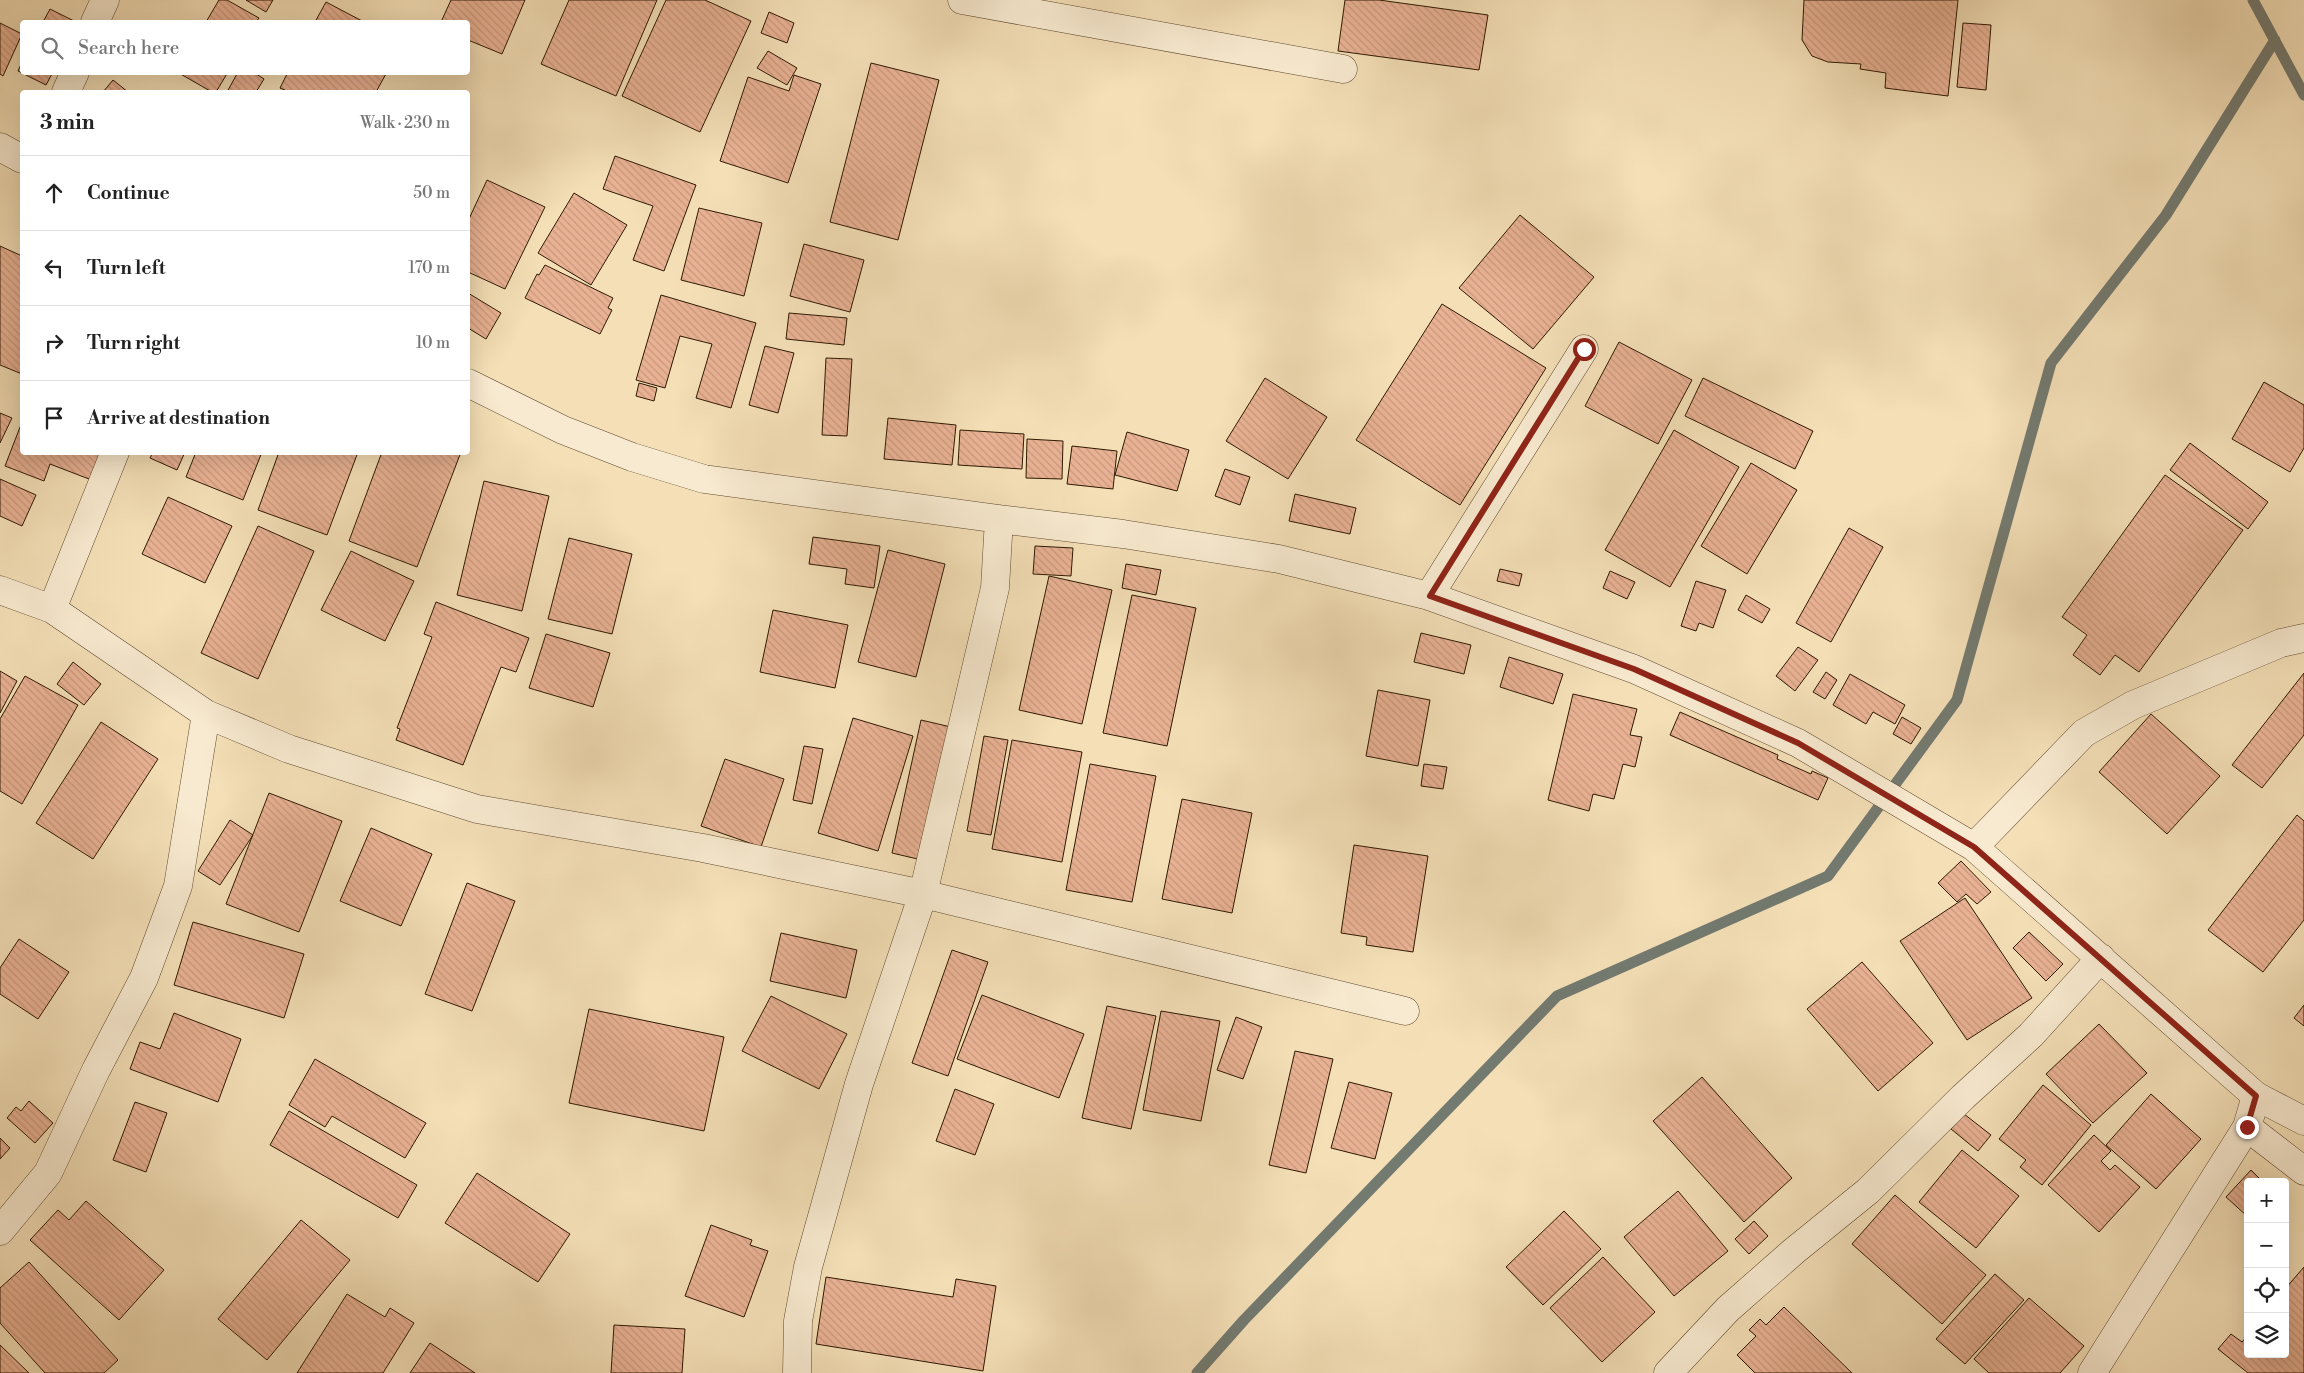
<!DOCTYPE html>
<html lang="en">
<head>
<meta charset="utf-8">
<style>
  body { margin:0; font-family:"Libre Bodoni",serif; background:#f2f2f2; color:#222 }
  .controls { position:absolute; right:15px; bottom:15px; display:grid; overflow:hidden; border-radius:5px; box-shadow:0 5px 20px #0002 }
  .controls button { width:45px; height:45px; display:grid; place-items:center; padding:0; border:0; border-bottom:1px solid #e0e0e0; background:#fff; color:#222; font:25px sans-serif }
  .stop { position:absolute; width:15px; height:15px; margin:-11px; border:4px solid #8f2418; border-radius:50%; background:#fff }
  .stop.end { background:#8f2418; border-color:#fff; box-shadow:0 1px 5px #0008 }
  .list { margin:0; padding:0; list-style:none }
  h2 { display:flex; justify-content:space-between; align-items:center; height:65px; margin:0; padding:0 20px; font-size:21px }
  h2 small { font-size:16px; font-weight:400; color:#767676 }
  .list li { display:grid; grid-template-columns:32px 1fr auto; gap:15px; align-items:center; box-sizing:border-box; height:75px; padding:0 20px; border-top:1px solid #e0e0e0 }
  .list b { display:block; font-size:19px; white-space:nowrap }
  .list em { font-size:16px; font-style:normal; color:#767676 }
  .icon { flex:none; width:28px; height:28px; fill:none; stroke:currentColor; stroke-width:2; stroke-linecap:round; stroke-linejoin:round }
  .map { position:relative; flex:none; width:2304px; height:1373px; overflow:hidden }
  .search { position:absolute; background:#fff; box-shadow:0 5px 20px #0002; left:20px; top:20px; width:450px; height:55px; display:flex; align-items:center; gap:12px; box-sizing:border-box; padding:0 18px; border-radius:5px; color:#767676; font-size:19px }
  .panel { position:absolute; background:#fff; box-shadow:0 5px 20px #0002; left:20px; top:90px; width:450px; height:365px; border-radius:5px }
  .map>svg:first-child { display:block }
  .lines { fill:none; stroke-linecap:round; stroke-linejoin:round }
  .stream { stroke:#737a70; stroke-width:11 }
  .building { fill:url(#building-back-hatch); stroke:#2e1902 }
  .minor-casing { stroke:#604a2f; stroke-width:29 }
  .minor { stroke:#f8ead0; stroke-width:28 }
  .route { stroke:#8f2418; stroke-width:6 }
</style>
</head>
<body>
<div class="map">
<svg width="2304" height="1373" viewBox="0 0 2304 1373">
  <defs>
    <pattern id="building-back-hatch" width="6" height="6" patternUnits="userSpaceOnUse" patternTransform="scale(1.25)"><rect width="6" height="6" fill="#e9b294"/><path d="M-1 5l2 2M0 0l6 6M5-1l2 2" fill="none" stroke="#c8987e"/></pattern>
  </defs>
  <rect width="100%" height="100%" fill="#f4dfb7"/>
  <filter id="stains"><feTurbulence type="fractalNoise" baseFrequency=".004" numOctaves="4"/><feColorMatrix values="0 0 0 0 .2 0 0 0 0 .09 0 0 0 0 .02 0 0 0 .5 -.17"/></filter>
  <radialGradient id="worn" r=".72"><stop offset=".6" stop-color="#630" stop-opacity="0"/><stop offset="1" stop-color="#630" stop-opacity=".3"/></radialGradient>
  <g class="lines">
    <!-- stream -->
    <path class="stream" d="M2253,0l51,95
      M1197,1373l47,-53 313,-324 271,-120 129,-176 94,-337 115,-148 109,-175"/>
  </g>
  <!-- building -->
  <path class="building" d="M219,0h8l32,18 -3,4h-50z
    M246,0h27l-7,12z
    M451,0h74l-23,54 -34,-14v-18h-27z
    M569,0h88l-41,96 -75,-32z
    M666,0h39l46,21 -51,111 -78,-36z
    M1345,0h34l109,15 -9,55 -141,-19z
    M1804,0h154l-10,96 -63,-8 1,-15 -26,-4 1,-5 -33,-2 -16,-6 -10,-16z
    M326,2l38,20h-49z
    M50,9l26,13h-33z
    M769,12l25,11 -7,20 -26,-10z
    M0,23l22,11 -19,42 -3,-2z
    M1963,23l28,2 -5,65 -29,-3z
    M768,51l29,17 -10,17 -30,-17z
    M22,62v10h31l-7,13 -28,-14z
    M871,63l68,17 -41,160 -68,-18z
    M177,72h51l-12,20h-4z
    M238,72h15l11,7 -8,13h-29z
    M288,72h99l-11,20h-87l-9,-4z
    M794,75l27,9 -33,99 -68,-22 28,-84 41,14z
    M113,80l15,12h-25z
    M615,156l81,29 -32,86 -31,-11 20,-54 -50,-17z
    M487,180l58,27 -40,82 -37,-17v-51z
    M574,193l53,32 -36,60 -53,-32z
    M699,208l63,15 -18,73 -63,-16z
    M1520,215l74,62 -61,72 -74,-61z
    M804,244l60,16 -14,52 -60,-16z
    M0,246l22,10v118l-22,-9z
    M545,265l68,33 -5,10 4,2 -12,24 -75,-36 12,-24 2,1z
    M468,293l33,20 -15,26 -18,-11z
    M661,295l95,28 -25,85 -35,-10 16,-54 -32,-8 -15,52 -29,-8z
    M1442,304l104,64 -86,137 -104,-65z
    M789,313l58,5 -3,27 -58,-6z
    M1619,342l73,38 -34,64 -73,-38z
    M765,346l29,7 -16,60 -29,-8z
    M826,358l26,1 -5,77 -25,-1z
    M1265,378l62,39 -39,62 -62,-38z
    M1703,378l110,53 -18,38 -110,-53z
    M2264,382l40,23v43l-14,24 -58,-33z
    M639,383l18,5 -3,13 -18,-5z
    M0,413l12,5 -12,25z
    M888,418l68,7 -4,40 -68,-6z
    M22,422v30h90l-10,32 -52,-20 -6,17 -39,-15z
    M960,430l64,4 -2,35 -64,-4z
    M1674,430l65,37 -69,120 -65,-37z
    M1127,432l62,18 -12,41 -62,-16z
    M1027,439l36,2 -1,38 -36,-1z
    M2190,443l78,59 -20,27 -78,-59z
    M1072,446l45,5 -4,38 -46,-5z
    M153,452h32l-8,18 -27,-12z
    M196,452h66l-19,48 -57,-23z
    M279,452h79l-31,83 -69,-25z
    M382,452h79l-44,115 -68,-26z
    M1751,463l46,27 -50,84 -46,-28z
    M1225,469l25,8 -10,28 -25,-9z
    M2165,475l78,55 -104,142 -24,-17 -15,20 -27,-20 14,-20 -25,-18z
    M0,479l36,16 -14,31 -22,-10z
    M484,481l65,15 -27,115 -65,-16z
    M1295,494l61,14 -6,26 -61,-13z
    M168,497l64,29 -27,57 -63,-29z
    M258,526l56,25 -56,128 -57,-26z
    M1849,528l34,19 -52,95 -35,-19z
    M813,537l67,9 -6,42 -29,-4 2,-15 -38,-5z
    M569,538l63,16 -20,80 -64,-15z
    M1035,546l38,2 -2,28 -38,-2z
    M888,550l57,14 -29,113 -58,-15z
    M351,551l63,30 -29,60 -64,-31z
    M1126,564l35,6 -5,25 -34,-7z
    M1500,569l22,5 -3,12 -22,-5z
    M1610,571l25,11 -8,17 -24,-11z
    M1049,576l63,14 -30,134 -63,-14z
    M1696,581l30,9 -13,38 -14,-5 -3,8 -15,-5z
    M1132,595l64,13 -29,138 -64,-13z
    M1746,595l24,14 -8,14 -24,-13z
    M436,602l93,36 -13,34 -15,-5 -38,98 -67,-25 4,-11 -3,-1 35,-91 -8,-3z
    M773,610l75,15 -13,63 -75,-16z
    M1421,633l50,12 -7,29 -50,-12z
    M546,634l64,19 -17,54 -64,-19z
    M1798,647l20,13 -23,31 -19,-15z
    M1509,657l54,17 -10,30 -53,-17z
    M73,662l28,22 -17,21 -27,-21z
    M0,671l17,10 -17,32z
    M1826,672l11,8 -12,19 -12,-7z
    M2304,673v62l-42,53 -30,-23z
    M1850,674l55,31 -10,19 -22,-12 -7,12 -33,-19z
    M25,676l53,29 -56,99 -22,-13v-72z
    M1378,690l52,10 -12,66 -52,-10z
    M1573,694l64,15 -7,26 12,2 -7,30 -12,-3 -9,35 -21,-5 -4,17 -41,-11z
    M1680,712l98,43 -1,4 34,15 1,-3 16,7 -10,22 -148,-65z
    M2151,714l69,62 -53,58 -68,-62z
    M1902,717l19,11 -10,16 -18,-10z
    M853,718l60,18 -35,115 -60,-18z
    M921,720l30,7 -29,133 -30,-7z
    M101,722l57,37 -65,100 -57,-36z
    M984,736l24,4 -17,95 -24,-4z
    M1012,740l70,12 -20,110 -70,-13z
    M804,746l19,3 -11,55 -19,-4z
    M725,759l59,20 -23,68 -60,-21z
    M1090,764l66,12 -24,126 -66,-12z
    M1424,764l23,3 -4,22 -22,-3z
    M269,793l73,28 -43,111 -73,-28z
    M1182,799l70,14 -20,100 -70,-14z
    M2297,815l7,6v99l-41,52 -55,-42z
    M230,820l23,15 -33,50 -22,-14z
    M371,828l61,26 -31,72 -61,-25z
    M1354,845l74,11 -15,96 -47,-7 1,-8 -26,-4z
    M1961,861l30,31 -14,12 -11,-10 -9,8 -19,-19z
    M467,883l48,18 -43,110 -47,-17z
    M1965,898l67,100 -65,42 -67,-99z
    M193,922l111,32 -20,64 -110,-33z
    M2029,932l34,32 -17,17 -33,-33z
    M781,933l76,17 -11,48 -76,-17z
    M19,939l50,33 -31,47 -38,-25v-26z
    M952,950l36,12 -40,114 -36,-13z
    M1862,962l71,81 -55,48 -71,-82z
    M982,995l102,39 -25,64 -102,-39z
    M771,996l76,38 -28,55 -77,-38z
    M2304,1005v21l-10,-8z
    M1107,1006l49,10 -25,113 -49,-11z
    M589,1009l135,28 -20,94 -135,-28z
    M1161,1011l59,10 -19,100 -58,-11z
    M174,1013l67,26 -23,63 -88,-33 10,-27 20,7z
    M1236,1017l26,10 -19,52 -26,-9z
    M2099,1024l48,49 -54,50 -47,-49z
    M1295,1051l38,8 -27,114 -37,-8z
    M315,1059l111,64 -21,35 -73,-42 -7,11 -36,-22z
    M1702,1077l90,101 -48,44 -91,-101z
    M1349,1082l43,11 -17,66 -44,-11z
    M2043,1085l48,40 -49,60 -22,-18 6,-7 -27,-21z
    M955,1089l39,15 -19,51 -39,-14z
    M2151,1094l50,45 -45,50 -50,-44z
    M29,1101l24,22 -18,20 -28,-25 9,-11 5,4z
    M135,1102l32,11 -21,59 -33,-12z
    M289,1111l128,74 -19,33 -128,-73z
    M1964,1114l27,21 -13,16 -27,-22z
    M2094,1135l17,16 -10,10 9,9 5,-5 25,22 -41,45 -51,-47z
    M0,1138l10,10 -10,11z
    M1962,1150l57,46 -43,52 -57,-46z
    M2251,1170l12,12h-15l-1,34 -21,-19z
    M477,1173l93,61 -32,48 -93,-59z
    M1678,1191l50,60 -54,45 -50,-59z
    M1895,1195l91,80 -44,49 -90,-80z
    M86,1201l78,69 -45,50 -89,-80 28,-30 11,10z
    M1564,1211l37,38 -58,56 -37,-38z
    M301,1220l49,40 -83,100 -49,-41z
    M1754,1221l14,15 -19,18 -14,-15z
    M711,1225l41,15 -2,5 18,6 -24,66 -59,-21z
    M1603,1257l52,55 -53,50 -52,-54z
    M29,1262l89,98 -14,13h-59l-45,-50v-35z
    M2304,1267v106h-56l-30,-24 13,-15 11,8 6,-7v19h37v-65z
    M1995,1274l29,26 -59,64 -29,-25z
    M826,1277l127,20 3,-18 40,7 -13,85 -167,-27z
    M347,1294l38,23 5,-9 24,15 -31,50h-86z
    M2029,1298l55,48 -24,27h-71l-15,-14z
    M1784,1307l68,66h-97l-18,-18 19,-19 -7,-6 11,-11 6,6z
    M614,1325l71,4 -3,44h-71z
    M430,1343l45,30h-65z
    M0,1345l29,28h-29z"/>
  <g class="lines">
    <defs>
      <path id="minor" d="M962,0l381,69
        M95,22l10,-22
        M66,92l9,-20
        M0,147l22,12
        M468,383l95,47 69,27 72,22 295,40 124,15 156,25 150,37 205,73 164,74 176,104 282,249 48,25
        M0,590l52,19 154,105 83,35 188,60 226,39 220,46 482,117
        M1429,596l155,-247
        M52,609l63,-157
        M1974,847l110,-114 49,-28 148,-62 23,-5
        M2247,1127l57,44
        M0,1231l48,-58 48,-103 48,-92 34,-92 28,-172
        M797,1373l1,-52 10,-54 51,-183 64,-190 72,-306 4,-69
        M1668,1373l60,-64 66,-58 74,-60 95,-94 68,-62 70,-77
        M2092,1373l155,-246 9,-31"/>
    </defs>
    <!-- minor casing -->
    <use href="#minor" class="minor-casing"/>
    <!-- minor -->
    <use href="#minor" class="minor"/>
  </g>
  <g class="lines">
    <!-- route -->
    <path class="route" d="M1584,349l-154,247 204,73 164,74 176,104 282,249 -9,31"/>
  </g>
  <rect width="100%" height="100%" filter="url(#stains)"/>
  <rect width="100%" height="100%" fill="url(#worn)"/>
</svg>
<div class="controls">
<button>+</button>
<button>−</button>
<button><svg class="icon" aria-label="locate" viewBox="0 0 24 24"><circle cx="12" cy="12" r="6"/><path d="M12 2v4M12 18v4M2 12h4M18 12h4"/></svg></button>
<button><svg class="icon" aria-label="layers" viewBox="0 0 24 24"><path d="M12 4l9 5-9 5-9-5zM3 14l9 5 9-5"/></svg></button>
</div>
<div class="stop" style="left:1584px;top:349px"></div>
<div class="stop end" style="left:2247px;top:1127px"></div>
<div class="search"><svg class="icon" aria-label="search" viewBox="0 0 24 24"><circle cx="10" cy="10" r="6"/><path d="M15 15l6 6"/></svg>Search here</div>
<section class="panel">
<h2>3 min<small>Walk · 230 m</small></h2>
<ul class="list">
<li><svg class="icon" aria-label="ahead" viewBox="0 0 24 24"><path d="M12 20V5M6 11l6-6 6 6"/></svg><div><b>Continue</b></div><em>50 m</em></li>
<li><svg class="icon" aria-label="left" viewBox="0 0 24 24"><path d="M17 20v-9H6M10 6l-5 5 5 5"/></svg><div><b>Turn left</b></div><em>170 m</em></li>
<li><svg class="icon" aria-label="right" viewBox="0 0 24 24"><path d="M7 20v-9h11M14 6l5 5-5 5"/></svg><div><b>Turn right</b></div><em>10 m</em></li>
<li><svg class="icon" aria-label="arrive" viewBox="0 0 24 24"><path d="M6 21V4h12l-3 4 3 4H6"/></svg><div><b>Arrive at destination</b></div></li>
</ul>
</section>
</div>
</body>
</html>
